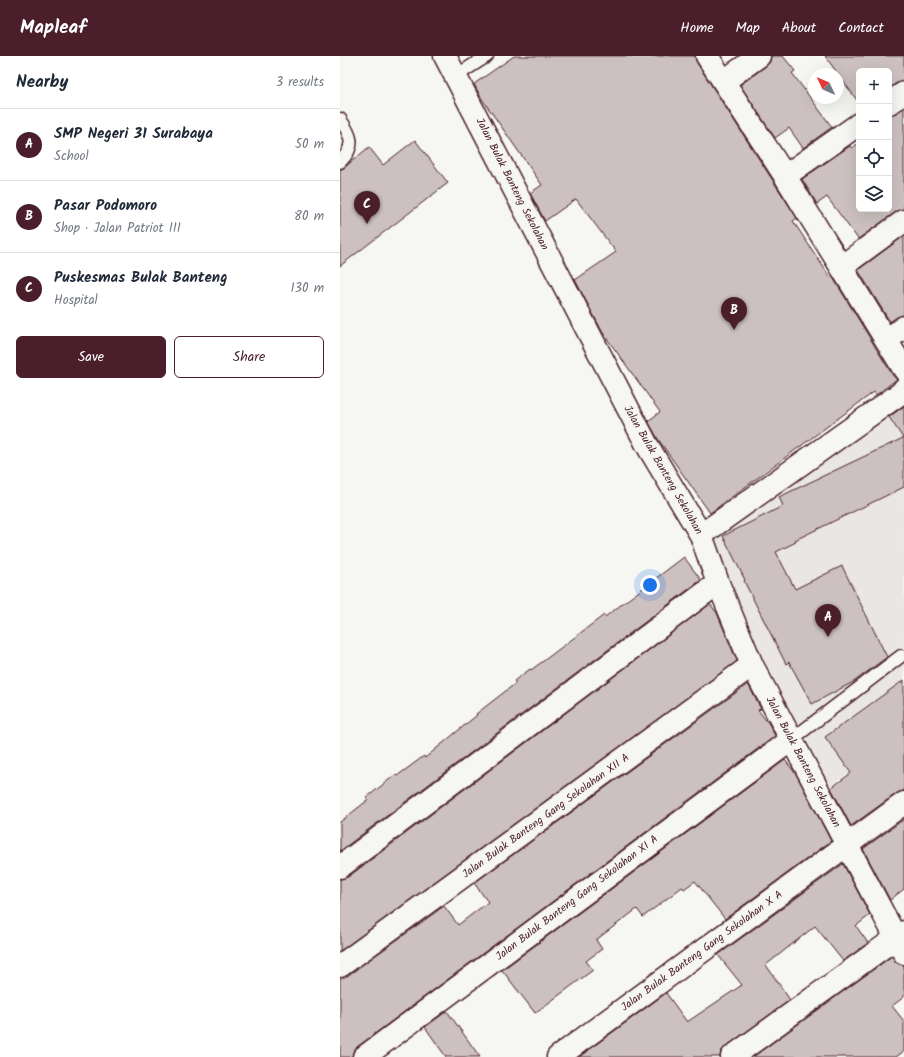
<!DOCTYPE html>
<html lang="en">
<head>
<meta charset="utf-8">
<style>
  body { margin:0; font-family:Kalam,sans-serif; background:#f6f6f7; color:#1f2937 }
  .controls { position:absolute; right:12px; top:12px; display:grid; overflow:hidden; border-radius:6px; box-shadow:0 4px 16px #0002 }
  .controls button { width:36px; height:36px; display:grid; place-items:center; padding:0; border:0; border-bottom:1px solid #e0e1e3; background:#fff; color:#1f2937; font:20px sans-serif }
  .compass { position:absolute; left:468px; top:12px; width:36px; height:36px; border-radius:50%; background:#fff; box-shadow:0 4px 16px #0002; rotate:314deg }
  .you { position:absolute; left:310px; top:529px; width:14px; height:14px; margin:-10px; border:3px solid #fff; border-radius:50%; background:#1a73e8; box-shadow:0 0 0 6px #1a73e833 }
  .badge { display:grid; place-items:center; width:26px; height:26px; border-radius:50%; background:#4a1f2b; color:#fff; font-size:13px; font-weight:700 }
  .pin { position:absolute; translate:-50% -33px; filter:drop-shadow(0 1px 2px #0008) }
  .pin::after { content:''; position:absolute; top:21px; width:14px; height:12px; background:inherit; clip-path:polygon(0 0,100% 0,50% 100%) }
  .list { margin:0; padding:0; list-style:none }
  h2 { display:flex; justify-content:space-between; align-items:center; height:52px; margin:0; padding:0 16px; font-size:17px }
  h2 small { font-size:13px; font-weight:400; color:#747a83 }
  .list li { display:grid; grid-template-columns:26px 1fr auto; gap:12px; align-items:center; box-sizing:border-box; height:72px; padding:0 16px; border-top:1px solid #e0e1e3 }
  .list b { display:block; font-size:15px; white-space:nowrap }
  .list p { margin:0; font-size:13px; white-space:nowrap; color:#747a83 }
  .list em { font-size:13px; font-style:normal; color:#747a83 }
  .actions { display:flex; gap:8px; padding:12px 16px }
  .actions a { flex:1; padding:9px 0; border:1px solid #4a1f2b; border-radius:6px; text-align:center; font-size:14px; color:#4a1f2b }
  .actions .main { background:#4a1f2b; color:#fff }
  .icon { flex:none; width:22px; height:22px; fill:none; stroke:currentColor; stroke-width:2; stroke-linecap:round; stroke-linejoin:round }
  .map { position:relative; flex:none; width:564px; height:1001px; overflow:hidden }
  header { display:flex; align-items:center; gap:24px; box-sizing:border-box; height:56px; padding:0 20px; background:#4a1f2b; color:#fff }
  header strong { font-size:19px }
  nav { display:flex; gap:22px; margin-inline-start:auto; font-size:14px }
  main { display:flex }
  aside { flex:1; background:#fff }
  .map>svg:first-child { display:block }
  .built { fill:#e9e6e3 }
  .building { fill:#ccc1c0; stroke:#4a1f2b }
  .lines { fill:none; stroke-linecap:round; stroke-linejoin:round }
  .service-casing { stroke:#4a1f2b; stroke-width:15 }
  .minor-casing { stroke:#4a1f2b; stroke-width:25 }
  .service { stroke:#f6f6f2; stroke-width:12 }
  .minor { stroke:#f6f6f2; stroke-width:22 }
  .labels { text-anchor:middle; dominant-baseline:central; stroke-width:3; stroke-linejoin:round; paint-order:stroke }
  .street-label { font-size:11px; fill:#4a1f2b; stroke:#f6f6f2 }
</style>
</head>
<body>
<header>
<strong>Mapleaf</strong>
<nav><a>Home</a><a>Map</a><a>About</a><a>Contact</a></nav>
</header>
<main>
<aside>
<h2>Nearby<small>3 results</small></h2>
<ul class="list">
<li><span class="badge">A</span><div><b>SMP Negeri 31 Surabaya</b><p>School</p></div><em>50 m</em></li>
<li><span class="badge">B</span><div><b>Pasar Podomoro</b><p>Shop · Jalan Patriot III</p></div><em>80 m</em></li>
<li><span class="badge">C</span><div><b>Puskesmas Bulak Banteng</b><p>Hospital</p></div><em>130 m</em></li>
</ul>
<div class="actions"><a class="main">Save</a><a>Share</a></div>
</aside>
<div class="map">
<svg width="564" height="1001" viewBox="0 0 564 1001">
  <rect width="100%" height="100%" fill="#f6f6f2"/>
  <filter id="ink" filterUnits="userSpaceOnUse"><feTurbulence type="fractalNoise" baseFrequency=".025" numOctaves="2"/><feDisplacementMap in="SourceGraphic" scale="8" xChannelSelector="R" yChannelSelector="G"/><feConvolveMatrix kernelMatrix="1 2 1 2 8 2 1 2 1" color-interpolation-filters="sRGB"/></filter>
  <g filter="url(#ink)">
    <!-- built -->
    <path class="built" d="M561,344l3,6v328l-74,52 -129,-245z"/>
    <!-- building -->
    <path class="building" d="M174,0h181l2,7 100,155 -4,3 37,56 2,-1 61,100 4,3 -21,16 -2,-3 -164,121 -52,-74 -10,-18 12,-9 -57,-79 -28,-53 41,-28 -40,-53 -31,22 -15,-28 12,-8 -60,-86 -8,-15z
      M431,0h12l12,15 -3,2 40,54 -29,21 -14,-20 -14,10 -35,-53 26,-19 4,-4z
      M485,0h79v25l-7,2 -8,5v-17h-30v32z
      M564,52v101l-7,2 -39,28 -31,-42 -10,7 -15,-25 48,-33 2,2 7,-5v66h30v-94l7,-2z
      M75,84l33,43 -108,83v-96l5,-3 24,-20 14,18z
      M564,180v79l-7,2 -7,5 -32,-52z
      M564,350v81l-109,53 1,2 -20,10 19,37 47,-23 45,91 -32,24 -43,23 -23,-42 -3,2 -42,-83 1,-1 -22,-44 60,-30 -4,-9 124,-59 -14,-21z
      M344,501l17,23 -361,271v-29l28,-22 -2,-2 29,-23 2,1 27,-20 1,2 52,-43 -1,-1 40,-31 -2,-2 16,-12 1,1 15,-11 58,-44 1,2z
      M370,548l7,9 20,48 -397,290v-72l8,-2z
      M564,624v111l-7,2 -46,33 -20,-38 20,-15 -26,-36z
      M408,628l13,25 -3,1 11,14 6,12 -418,311 -4,5 -1,5h-12v-79l7,-2 97,-70 14,19 30,-23 -14,-19z
      M445,704l11,14 35,67 -106,78 -30,-38 -11,8 -2,-2 -39,30 -6,-8 -41,31 6,9 -16,12 7,9 -58,43 -33,-43z
      M564,763v70l-14,11 -27,-51z
      M503,808l27,51 -14,11 12,17 -25,18 -28,-35 -49,39 24,35 -65,47 -4,5 -1,5h-141l87,-64 21,29 55,-37 -24,-30z
      M552,900l5,7 7,2v32l-12,9 12,15v30l-8,6h-143z
      M107,955l33,46h-34l-21,-30z"/>
    <g class="lines">
      <defs>
        <path id="service" d="M116,20l31,-20
          M0,63c12,17 16,27 0,43
          M451,684l110,-84"/>
        <path id="minor" d="M105,0l202,389 54,90 17,48 34,82 152,288
          M367,0l78,120 119,193
          M384,25l35,-25
          M549,47l15,-10
          M445,120l74,-52
          M501,211l63,-46
          M547,284l17,-13
          M361,479l200,-142 3,-4
          M0,811l378,-284
          M0,910l412,-301
          M24,1001l427,-317
          M218,1001l346,-254
          M392,1001l172,-125"/>
      </defs>
      <!-- service casing -->
      <use href="#service" class="service-casing"/>
      <!-- minor casing -->
      <use href="#minor" class="minor-casing"/>
      <!-- service -->
      <use href="#service" class="service"/>
      <!-- minor -->
      <use href="#minor" class="minor"/>
    </g>
  </g>
  <g class="labels">
    <!-- street labels -->
    <g class="street-label">
      <text transform="translate(172 128) rotate(63)">Jalan Bulak Banteng Sekolahan</text>
      <text transform="translate(323 414) rotate(60)">Jalan Bulak Banteng Sekolahan</text>
      <text transform="translate(463 706) rotate(62)">Jalan Bulak Banteng Sekolahan</text>
      <text transform="translate(206 760) rotate(-36)">Jalan Bulak Banteng Gang Sekolahan XII A</text>
      <text transform="translate(237 842) rotate(-37)">Jalan Bulak Banteng Gang Sekolahan XI A</text>
      <text transform="translate(362 895) rotate(-36)">Jalan Bulak Banteng Gang Sekolahan X A</text>
    </g>
  </g>
</svg>
<div class="controls">
<button>+</button>
<button>−</button>
<button><svg class="icon" aria-label="locate" viewBox="0 0 24 24"><circle cx="12" cy="12" r="6"/><path d="M12 2v4M12 18v4M2 12h4M18 12h4"/></svg></button>
<button><svg class="icon" aria-label="layers" viewBox="0 0 24 24"><path d="M12 4l9 5-9 5-9-5zM3 14l9 5 9-5"/></svg></button>
</div>
<svg class="compass" viewBox="-18 -18 36 36"><path d="M0-13l5 13h-10z" fill="#e53935"/><path d="M0 13l5-13h-10z" fill="#747a83"/></svg>
<div class="you"></div>
<div class="pin badge" style="left:488px;top:581px">A</div>
<div class="pin badge" style="left:394px;top:274px">B</div>
<div class="pin badge" style="left:27px;top:168px">C</div>
</div>
</main>
</body>
</html>
